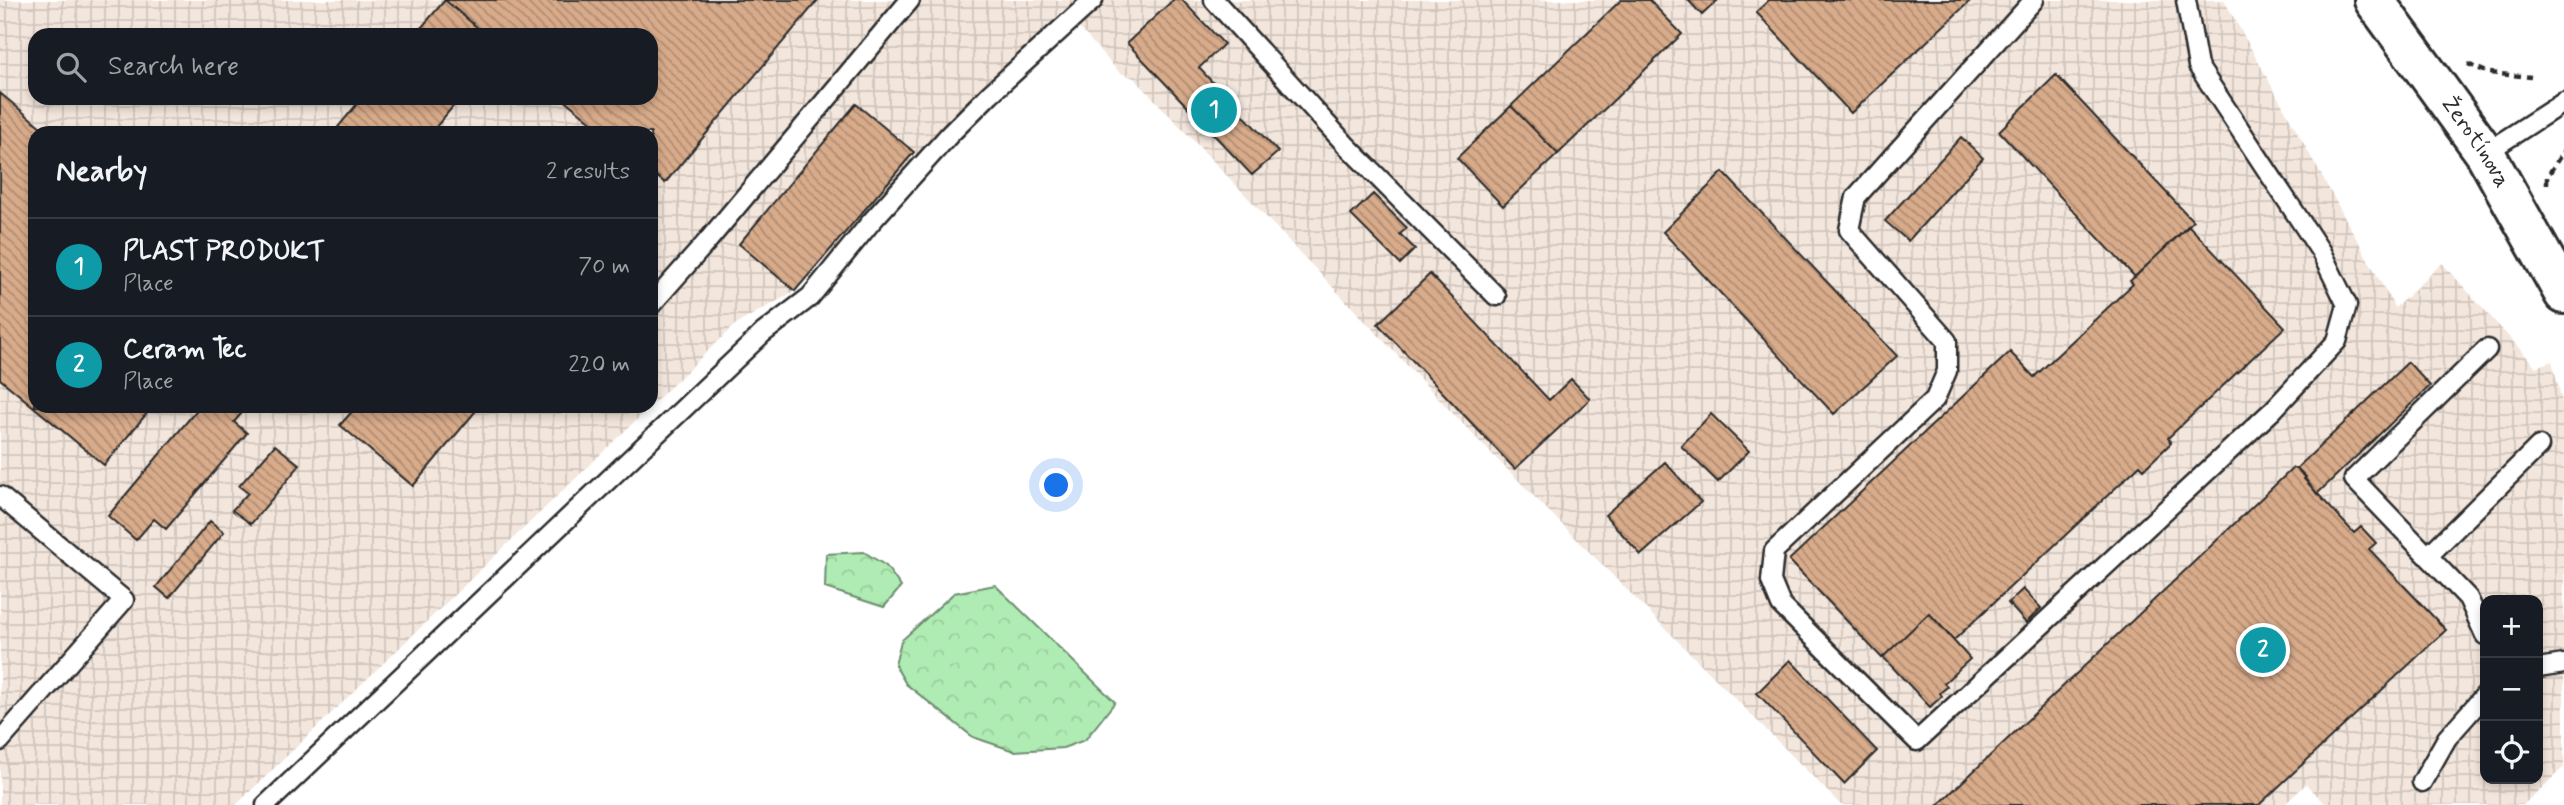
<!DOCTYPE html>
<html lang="en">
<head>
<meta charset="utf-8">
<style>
  body { margin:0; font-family:Mynerve,sans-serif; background:#242831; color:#f1f3f6 }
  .controls { position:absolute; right:21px; bottom:21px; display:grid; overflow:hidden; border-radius:14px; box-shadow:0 4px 10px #0003 }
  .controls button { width:63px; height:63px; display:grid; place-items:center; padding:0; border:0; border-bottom:2px solid #363941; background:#171b24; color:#f1f3f6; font:35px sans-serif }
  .you { position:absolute; left:1057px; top:486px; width:24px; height:24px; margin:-18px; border:5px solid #fff; border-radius:50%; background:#1a73e8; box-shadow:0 0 0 10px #1a73e833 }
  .badge { display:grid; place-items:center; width:46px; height:46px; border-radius:50%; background:#db2777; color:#fff; font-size:23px; font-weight:700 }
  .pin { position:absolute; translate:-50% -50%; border:4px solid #fff; box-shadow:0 2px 7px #0006 }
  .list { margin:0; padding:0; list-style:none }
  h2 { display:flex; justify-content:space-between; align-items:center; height:91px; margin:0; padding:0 28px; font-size:30px }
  h2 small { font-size:23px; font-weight:400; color:#9ea1a6 }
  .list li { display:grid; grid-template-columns:46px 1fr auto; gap:21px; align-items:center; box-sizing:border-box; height:98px; padding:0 28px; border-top:2px solid #363941 }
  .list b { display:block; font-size:26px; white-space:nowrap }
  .list p { margin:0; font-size:23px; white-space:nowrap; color:#9ea1a6 }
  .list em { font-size:23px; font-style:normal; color:#9ea1a6 }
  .icon { flex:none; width:38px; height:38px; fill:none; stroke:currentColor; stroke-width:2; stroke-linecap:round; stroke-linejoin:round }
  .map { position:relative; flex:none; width:2564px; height:805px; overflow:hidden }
  .search { position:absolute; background:#171b24; box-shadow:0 4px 10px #0003; left:28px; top:28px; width:630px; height:77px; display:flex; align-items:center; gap:18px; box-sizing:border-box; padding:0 24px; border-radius:21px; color:#9ea1a6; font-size:26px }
  .panel { position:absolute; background:#171b24; box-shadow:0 4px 10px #0003; left:28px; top:126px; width:630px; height:287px; border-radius:21px }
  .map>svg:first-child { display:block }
  .industrial { fill:url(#industrial-grid); fill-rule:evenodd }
  .forest { fill:url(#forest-crowns); stroke:#6d8c6f; stroke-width:2 }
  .building { fill:url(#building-back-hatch); stroke:#2b2b2b; stroke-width:2 }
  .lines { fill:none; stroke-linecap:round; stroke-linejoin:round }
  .service-casing { stroke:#2b2b2b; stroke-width:23 }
  .tertiary-casing { stroke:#2b2b2b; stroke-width:44 }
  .path { stroke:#2b2b2b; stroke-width:4.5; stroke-dasharray:7 5; stroke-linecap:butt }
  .service { stroke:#fff; stroke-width:18 }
  .tertiary { stroke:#fff; stroke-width:38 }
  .labels { text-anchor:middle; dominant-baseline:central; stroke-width:7; stroke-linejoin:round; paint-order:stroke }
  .street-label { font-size:23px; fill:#2b2b2b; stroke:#fff }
</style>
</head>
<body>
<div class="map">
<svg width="2564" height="805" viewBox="0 0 2564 805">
  <defs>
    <pattern id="industrial-grid" width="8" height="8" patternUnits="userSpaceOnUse" patternTransform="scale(1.75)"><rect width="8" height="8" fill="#f3e6dc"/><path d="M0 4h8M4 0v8" fill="none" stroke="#d0c5bd"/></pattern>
    <pattern id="forest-crowns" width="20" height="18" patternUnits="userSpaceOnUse" patternTransform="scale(1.75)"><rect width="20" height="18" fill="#afecb3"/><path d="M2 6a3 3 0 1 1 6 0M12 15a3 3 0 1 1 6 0" fill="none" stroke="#97cb9a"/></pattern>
    <pattern id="building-back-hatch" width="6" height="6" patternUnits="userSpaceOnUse" patternTransform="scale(1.75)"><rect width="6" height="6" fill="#d8ab8a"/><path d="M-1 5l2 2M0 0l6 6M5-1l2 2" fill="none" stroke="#af8b71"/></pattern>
  </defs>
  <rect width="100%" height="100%" fill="#fff"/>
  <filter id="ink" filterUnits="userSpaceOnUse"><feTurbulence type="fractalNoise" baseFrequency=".0143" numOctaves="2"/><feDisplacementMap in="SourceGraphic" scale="14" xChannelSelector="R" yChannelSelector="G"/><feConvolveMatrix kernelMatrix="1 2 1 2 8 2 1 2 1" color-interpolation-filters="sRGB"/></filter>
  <g filter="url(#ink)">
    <!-- industrial -->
    <path class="industrial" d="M0,0h2224l171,308 47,-45 94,104 16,-6 12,48v358l-41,38h-196l-21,-21 -22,21h-443l-361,-363 -346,-364 -14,-5 -57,-63 -268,281 -59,33 -500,481h-236zM35,35h616v63h-616zM35,133h616v273h-616zM2485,600h53v179h-53z"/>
    <!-- forest -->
    <path class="forest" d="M864,552l22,14 15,21 -17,20 -59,-19 1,-34z
      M995,585l120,117 -30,38 -22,8 -49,3 -41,-14 -67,-53 -11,-19 6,-24 53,-48z"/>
    <!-- building -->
    <path class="building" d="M445,0h373l-153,183 -14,-11v-39h-46l-43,-35h89v-63h-165z
      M445,0l41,35h-71z
      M1173,0h9l42,44 -25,24 79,84 -26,23 -125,-132z
      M1621,0h28l33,34 -124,120 -47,-48z
      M1688,0h30l-16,15z
      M1769,0h202l-120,113 -95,-101z
      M2056,75l137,146 -58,56 -136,-146z
      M0,93l48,40h-13v273h118l-49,59 -104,-86z
      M362,98h98l-29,35h-85l-8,-6z
      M856,104l58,48 -119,139 -56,-47z
      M1511,106l47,48 -55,52 -46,-48z
      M1961,137l22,21 -75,83 -23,-20z
      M1723,172l174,184 -63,58 -171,-182z
      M1373,194l34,34 -7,6 15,15 -15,15 -49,-49z
      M2189,226l96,101 -117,111 3,5 -27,26 -4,-4 -186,175 -25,-27 -47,45 -93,-98 221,-208 24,25 99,-93 -3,-3z
      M1430,274l119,126 22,-21 19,20 -75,70 -137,-145z
      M2408,362l22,24 -113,108 -20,-26z
      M200,406h48l-14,16 13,11 -81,96 -12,-10 -18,21 -28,-24z
      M357,406h123l-67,80 -73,-61z
      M1711,414l38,37 -31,31 -37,-36z
      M275,445l25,20 -49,59 -19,-14 16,-17 -9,-7z
      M1665,462l36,40 -60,53 -36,-40z
      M2293,468h4l9,9 -2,2 50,54 7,-6 15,16 -7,6 77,81 -187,175h-321z
      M210,521l14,11 -55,66 -13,-11z
      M2023,589l18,19 -15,15 -18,-20z
      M1929,613l41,46 -26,24 3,4 -7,6 2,3 -12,11 -47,-50z
      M1790,660l87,91 -33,33 -87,-91z"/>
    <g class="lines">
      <defs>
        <path id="service" d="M1214,0l132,145 150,151
          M2034,0l-178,197 -7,33 98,111v30l-12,28 -161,152 -3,30 10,24 136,136 356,-331 64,-69 10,-36 -26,-53 -123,-186 -12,-66
          M2485,153l79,-51
          M651,305l54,-61 205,-244
          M0,496l124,104 -124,141
          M2428,556l111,-110
          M2485,635l-17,-37 -114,-119 133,-130
          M2538,668l26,-4
          M2422,782l25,-44 38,-43
          M266,805l497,-472 47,-36 61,-75 79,-88 40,-40 103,-94"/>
        <g id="tertiary">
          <path id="s1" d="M2374,0l111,153 79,141"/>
        </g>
      </defs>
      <!-- service casing -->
      <use href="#service" class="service-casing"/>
      <!-- tertiary casing -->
      <use href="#tertiary" class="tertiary-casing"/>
      <!-- path -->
      <path class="path" d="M2468,64l21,9 42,4
        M2547,184v-7l17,-27"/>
      <!-- service -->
      <use href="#service" class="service"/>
      <!-- tertiary -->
      <use href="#tertiary" class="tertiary"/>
    </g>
  </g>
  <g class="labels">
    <!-- street labels -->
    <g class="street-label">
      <text stroke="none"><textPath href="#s1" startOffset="175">Žerotínova</textPath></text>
    </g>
  </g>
</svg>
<div class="controls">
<button>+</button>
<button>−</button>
<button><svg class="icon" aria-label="locate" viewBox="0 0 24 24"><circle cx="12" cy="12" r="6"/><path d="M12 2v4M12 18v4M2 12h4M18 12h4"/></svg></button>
</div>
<div class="you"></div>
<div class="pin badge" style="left:1214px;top:110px;background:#0f9aa8">1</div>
<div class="pin badge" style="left:2263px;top:650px;background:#0f9aa8">2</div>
<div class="search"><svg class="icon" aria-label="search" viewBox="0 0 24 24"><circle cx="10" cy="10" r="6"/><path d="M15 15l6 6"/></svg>Search here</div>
<section class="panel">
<h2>Nearby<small>2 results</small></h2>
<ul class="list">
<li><span class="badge" style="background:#0f9aa8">1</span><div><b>PLAST PRODUKT</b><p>Place</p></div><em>70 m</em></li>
<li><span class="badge" style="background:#0f9aa8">2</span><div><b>Ceram Tec</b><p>Place</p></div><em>220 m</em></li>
</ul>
</section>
</div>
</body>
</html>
